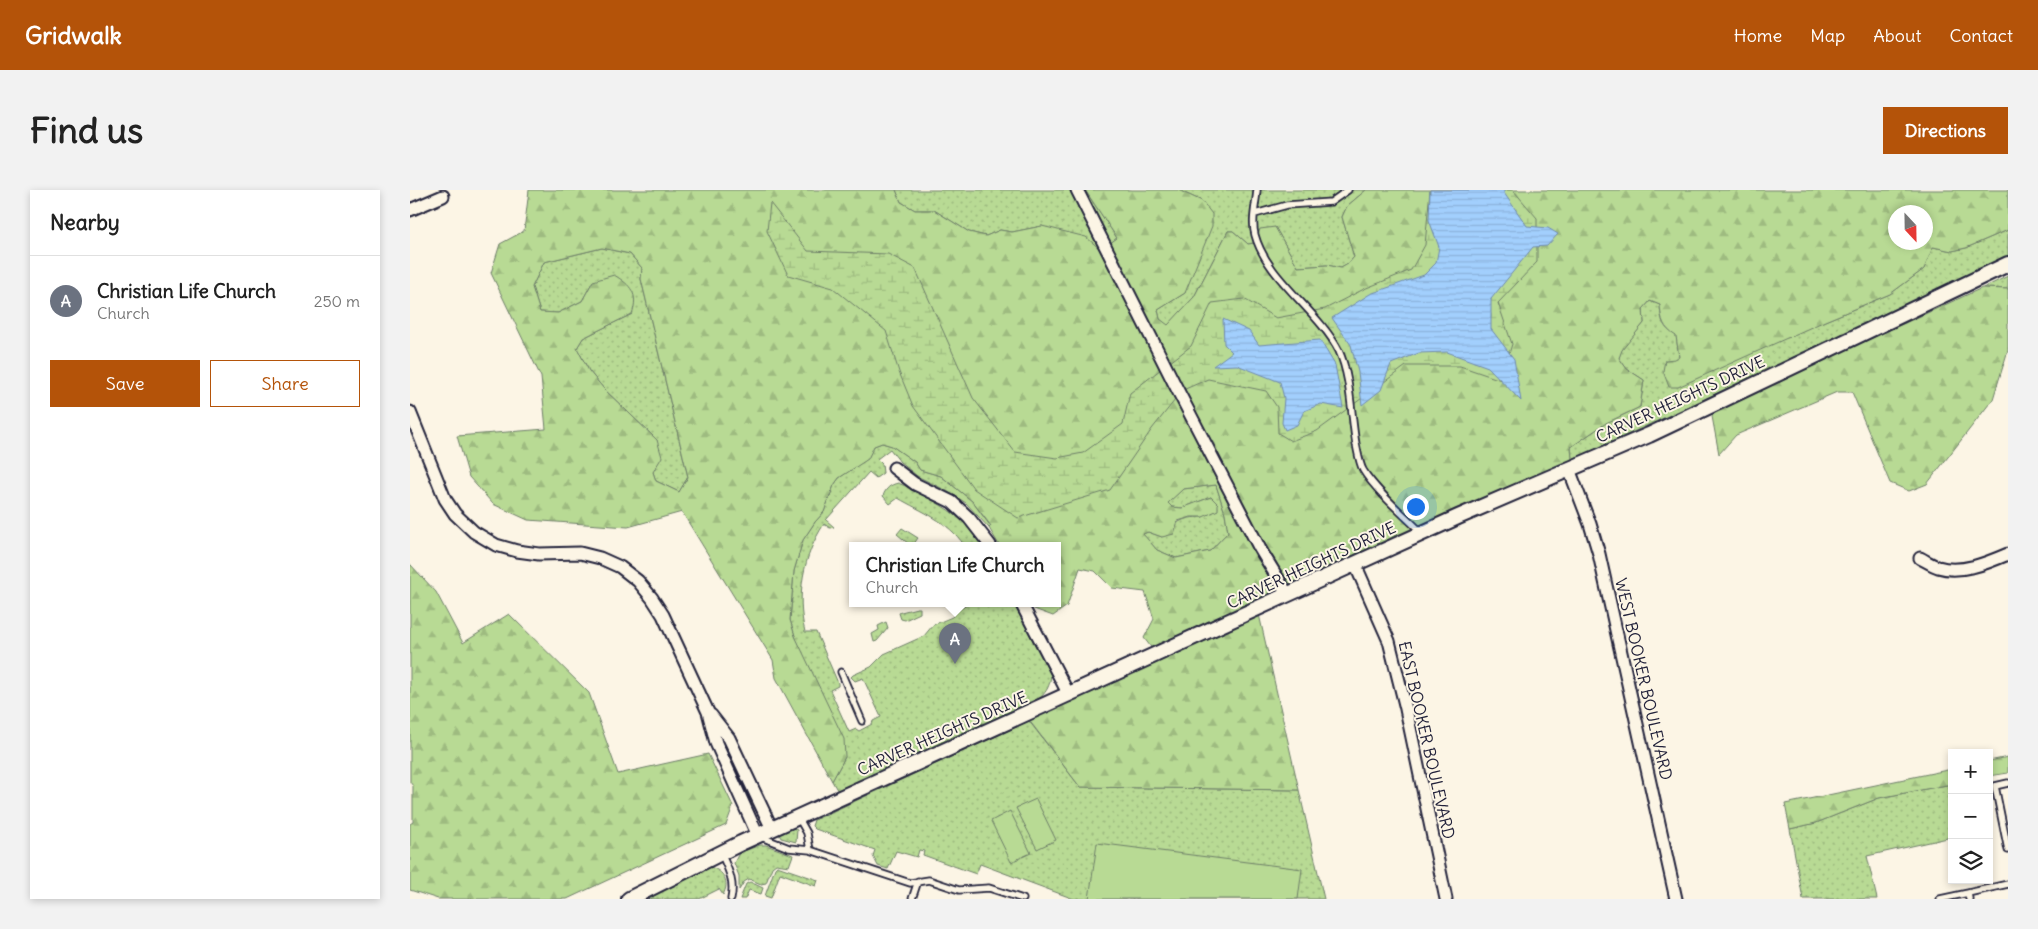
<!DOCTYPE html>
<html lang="en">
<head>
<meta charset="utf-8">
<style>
  body { margin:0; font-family:Delius,sans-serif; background:#f2f2f2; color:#222 }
  .controls { position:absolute; right:15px; bottom:15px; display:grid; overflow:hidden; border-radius:0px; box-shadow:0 2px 8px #0003 }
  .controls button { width:45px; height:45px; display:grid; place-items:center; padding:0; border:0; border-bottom:1px solid #e0e0e0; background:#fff; color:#222; font:25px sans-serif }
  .compass { position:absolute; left:1478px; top:15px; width:45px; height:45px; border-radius:50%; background:#fff; box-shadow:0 2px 8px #0003; rotate:158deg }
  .you { position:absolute; left:1005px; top:316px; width:18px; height:18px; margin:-12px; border:4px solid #fff; border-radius:50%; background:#1a73e8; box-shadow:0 0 0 8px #1a73e833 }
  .badge { display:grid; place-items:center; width:32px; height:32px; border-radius:50%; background:#b45309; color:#fff; font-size:16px; font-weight:700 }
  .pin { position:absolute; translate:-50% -41px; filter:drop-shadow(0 1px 2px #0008) }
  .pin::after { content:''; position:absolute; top:26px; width:18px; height:15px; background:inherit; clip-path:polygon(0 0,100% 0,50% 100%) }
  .popup { position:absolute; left:439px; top:352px; width:212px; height:65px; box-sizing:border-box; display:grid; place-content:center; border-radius:0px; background:#fff; filter:drop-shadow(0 1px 4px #0005); font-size:16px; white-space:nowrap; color:#767676 }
  .popup b { font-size:19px; color:#222 }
  .popup::after { content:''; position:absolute; left:50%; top:100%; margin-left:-10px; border:10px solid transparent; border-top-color:#fff }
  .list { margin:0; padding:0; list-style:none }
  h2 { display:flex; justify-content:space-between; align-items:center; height:65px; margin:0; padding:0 20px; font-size:21px }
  h2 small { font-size:16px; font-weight:400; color:#767676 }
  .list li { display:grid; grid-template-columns:32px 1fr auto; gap:15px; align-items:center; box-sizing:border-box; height:90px; padding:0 20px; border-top:1px solid #e0e0e0 }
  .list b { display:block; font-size:19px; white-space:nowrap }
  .list p { margin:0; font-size:16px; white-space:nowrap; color:#767676 }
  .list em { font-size:16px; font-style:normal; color:#767676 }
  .actions { display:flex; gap:10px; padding:15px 20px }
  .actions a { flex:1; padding:11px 0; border:1px solid #b45309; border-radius:0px; text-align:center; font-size:18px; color:#b45309 }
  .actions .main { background:#b45309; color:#fff }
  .icon { flex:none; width:28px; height:28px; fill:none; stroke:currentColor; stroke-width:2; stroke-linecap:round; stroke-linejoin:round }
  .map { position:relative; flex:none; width:1598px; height:709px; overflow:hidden; border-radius:0px }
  header { display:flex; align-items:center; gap:30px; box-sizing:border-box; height:70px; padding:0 25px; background:#b45309; color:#fff }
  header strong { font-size:24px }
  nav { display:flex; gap:28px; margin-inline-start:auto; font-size:18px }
  .intro { display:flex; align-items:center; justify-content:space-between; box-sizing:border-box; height:120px; padding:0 30px }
  h1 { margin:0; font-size:35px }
  .button { padding:12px 22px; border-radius:0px; background:#b45309; color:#fff; font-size:18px; font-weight:700 }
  main { display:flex; gap:30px; padding:0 30px }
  aside { flex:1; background:#fff; border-radius:0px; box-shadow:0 2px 8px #0003 }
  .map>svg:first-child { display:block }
  .green { fill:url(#green-dots); stroke:#6d7e68 }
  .forest { fill:url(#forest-firs); stroke:#6d7e68; fill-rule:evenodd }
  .wetland { fill:url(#wetland-marsh); stroke:#6d7e68 }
  .pitch { fill:#b8da94; stroke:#6d7e68 }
  .water { fill:url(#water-rules); stroke:#6f8aaf }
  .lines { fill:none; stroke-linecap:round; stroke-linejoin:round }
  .service-casing { stroke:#22223b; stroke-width:9 }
  .minor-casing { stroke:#22223b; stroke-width:15 }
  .tertiary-casing { stroke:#22223b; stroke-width:18 }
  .service { stroke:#fcf5e5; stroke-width:5.5 }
  .minor { stroke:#fcf5e5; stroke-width:11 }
  .tertiary { stroke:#fcf5e5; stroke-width:14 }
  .labels { text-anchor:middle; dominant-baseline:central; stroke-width:4; stroke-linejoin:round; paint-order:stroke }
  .street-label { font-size:16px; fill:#22223b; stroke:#fcf5e5 }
</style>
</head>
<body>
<header>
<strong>Gridwalk</strong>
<nav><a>Home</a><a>Map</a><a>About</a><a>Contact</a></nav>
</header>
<div class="intro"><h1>Find us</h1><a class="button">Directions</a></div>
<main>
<aside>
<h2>Nearby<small></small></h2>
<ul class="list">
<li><span class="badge" style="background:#6b7280">A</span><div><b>Christian Life Church</b><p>Church</p></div><em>250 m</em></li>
</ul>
<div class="actions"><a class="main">Save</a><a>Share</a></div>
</aside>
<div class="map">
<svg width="1598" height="709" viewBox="0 0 1598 709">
  <defs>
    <pattern id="green-dots" width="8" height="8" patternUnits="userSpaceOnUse" patternTransform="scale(1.25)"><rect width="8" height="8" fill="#b8da94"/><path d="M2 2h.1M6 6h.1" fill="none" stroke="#9ebb80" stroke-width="1.8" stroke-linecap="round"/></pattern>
    <pattern id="forest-firs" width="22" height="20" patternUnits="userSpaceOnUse" patternTransform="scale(1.25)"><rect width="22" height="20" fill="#b8da94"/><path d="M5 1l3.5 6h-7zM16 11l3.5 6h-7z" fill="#9ebb80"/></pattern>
    <pattern id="wetland-marsh" width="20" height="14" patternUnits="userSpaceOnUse" patternTransform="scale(1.25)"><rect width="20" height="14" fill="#b8da94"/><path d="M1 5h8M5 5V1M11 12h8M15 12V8" fill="none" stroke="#9ebb80"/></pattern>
    <pattern id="water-rules" width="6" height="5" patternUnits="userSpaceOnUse" patternTransform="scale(1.25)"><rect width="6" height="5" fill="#a2cffd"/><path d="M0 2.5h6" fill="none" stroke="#8bb1da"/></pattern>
  </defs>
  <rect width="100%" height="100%" fill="#fcf5e5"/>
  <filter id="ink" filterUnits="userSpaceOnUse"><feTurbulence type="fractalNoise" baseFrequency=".02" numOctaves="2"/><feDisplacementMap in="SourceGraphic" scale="10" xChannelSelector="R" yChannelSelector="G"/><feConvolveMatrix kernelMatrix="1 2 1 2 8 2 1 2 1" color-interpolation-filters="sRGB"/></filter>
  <g filter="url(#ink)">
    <!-- green -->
    <path class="green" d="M486,0h189l32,48 -16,12 -59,-24 -30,6 -12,-2 -14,6 -17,-4 -35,-22h-19l-14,-8z
      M768,0h188l-19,16 -5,11 12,40 -6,7 -7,4 -14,-3 -29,2 -23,-40 -20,16 -7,1 -15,-13h-5l-34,66 -26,29 -8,-7 -2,-9 27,-17 17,-92z
      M1598,40v30l-436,200 -1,-13 35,-24 34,-16 4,-27 -17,-11 -8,-11 2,-8 23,-27 -1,-14 7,-8 10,4c1,15 2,23 16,30l3,22 -16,14 162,-50 65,-27 34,-25 9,-22 19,4 14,-3z
      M192,58l28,6 12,14 -1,11 47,198 -9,15 -23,-11 -3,-9 4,-32 -53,-51 -15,-18 -12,-23 6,-10 49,-24 -39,-33 -11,20 -24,12 -18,-1 -8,-25 12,-25z
      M1598,86v13l-25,-1z
      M472,253l10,3 23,16 5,8 21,6 31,25 19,26 -2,1 -23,-25 -19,-12 -30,-15 -17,-14 -10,-13 -13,10 5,5 1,9 -7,5 -7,-6 -43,48 8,7 -4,1 -6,-4c-21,32 -28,71 -19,108h11l22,51v3l-8,4 19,42 7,-3 3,2 13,-7 1,-3 8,-4 -18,-39 -8,3 -4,-4 2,-2 18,-8 13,-13 40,-18 9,-11 19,-8 6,-7 13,-7h43l37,68c0,23 -12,27 -28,40l-183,84 -8,-14 13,-24 -50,-121 -5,-16 4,-49 9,-31 12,-18 9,-10 10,-27 5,-7 28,-19 7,-13z
      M488,293c9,3 16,8 25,12 24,13 45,26 59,50h-18c-16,-24 -42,-33 -66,-47l-8,6 -7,-8c3,-8 7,-11 15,-13z
      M806,295l9,28 3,19 -18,19 -34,7 -19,-8 -15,-16 6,-2 14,5c15,-15 19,-20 41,-20l8,-20 -29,11 -11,-1 -4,-4 16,-14z
      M492,338l16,10 -5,7h-3l-13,-11z
      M507,418h3v5l-15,7 -4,-1 -2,-6 2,-1z
      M476,432l2,6 -11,13 -3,1 -2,-8 7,-4 -1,-4z
      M619,531l51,66 219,3 25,109h-250l-94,-35 -4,10 -53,-19 1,-4 -5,-1 -2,7 -21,-6 -8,18 -10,-3 -5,-10 2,-6 -60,-21 -3,-3 2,-6z
      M1542,594v53l-85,19 10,43h-74l-13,-70 26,-6 63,-25z
      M383,638l4,2 -1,12 -15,-4 -2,-4z
      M350,655h6l27,10 -4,11 -13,-2 -4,3 -6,16 -5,1 -12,-5 -5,3 -5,8v-14l-5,-13 5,-10z
      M367,676l41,14 -2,6 -36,-13 -9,25 -6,-2 10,-28z
      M300,677c14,4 20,15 13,28l-4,-6 -20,10h-52z
      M340,692l13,6 -2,6 -12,-4 -4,9h-5l6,-15z"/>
    <!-- forest -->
    <path class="forest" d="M119,0h367l5,12 14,8h19l35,22 17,4 14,-6 12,2 30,-6 44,11 15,13 16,-12 -32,-48h93l24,11 10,13v12l-27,67 -27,17 2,9 8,6 26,-28 34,-66h5l15,13 7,-1 5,-14 15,-2 23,40 29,-2 14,3 7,-4 6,-7 -12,-40 5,-11 19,-16h642v40l-42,18 -14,3 -19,-4 -9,22 -34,25 -65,27 -147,66h-9l-6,-16 2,-11 10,-1 4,-2 -3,-21c-13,-8 -15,-16 -16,-31l-10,-4 -7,8 1,14 -22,27 -3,8 8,11 17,11 -4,27 -34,16 -35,24 1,13 -418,191 -10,-13 10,-19 -9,-27 -33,-4 -17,-17 -15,-3 -13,38 -14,10 -19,-7 -3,-6h27v-58h-59l-10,-17 2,-2 -19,-25 -31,-25 -21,-6 -5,-8 -23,-16 -10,-3 -8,3 -6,13 -29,19 -5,7 -10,27 -9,10 -12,18 -9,31 -4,49 5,16 49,103 1,18 -13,24 -56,-103 -3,-18 -91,-148 -54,15 -100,-7 -35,-16 -24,-27 -12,-41 89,-7 -5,-52 -50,-104 9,-29 24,-13zM1486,22h30v30h-30zM192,58l28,6 12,14 -1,11 47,198 -9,15 -23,-11 -3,-9 9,-15 -5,-17 -53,-51 -15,-18 -12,-23 6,-10 49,-24c7,-20 -1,-29 -18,-39l-21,6 -11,20 -24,12 -18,-1 -8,-25 12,-25zM806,295l9,28 3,19 -18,19 -34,7 -19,-8 -14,-16 5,-2 14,5 12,-3 4,-13 13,-4h12l15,-7v-6l-7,-7 -29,11 -10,-1 -4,-4 15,-14z
      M1572,98l26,1v61l-15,49 -66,85 -18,7 -19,-8 -38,-91h-15l-101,43 -17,19 -8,-43z
      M0,374l26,28 27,51 46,-29 80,79 29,81 90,-20 25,52 -7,19 -159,74h-129l-28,-9v-66l3,-2v-36l-3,-4z
      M848,420l41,180 -219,-3 -55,-72z
      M1598,567v16l-19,3v-15z
      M1542,579v15l-73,14 -63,25 -26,6 -5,-25z"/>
    <!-- wetland -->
    <path class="wetland" d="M1020,0h83l24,28v44l-39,41 14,41 -11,36 -41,-14h-54l-89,65 -26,10 -13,-8 -1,-26 -11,-16 -58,-12 -25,11 -31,39 -42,61 -92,28 -44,-29 -61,-83 -14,-34 -13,-41 -53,-43 -45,-13 -21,-44 3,-28 38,48 80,3 27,14 58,130 42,54 42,6 26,-5 40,-29 7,-31 61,-47 21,-43 32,-4 32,19 49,-9 39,-20 47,-19 14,-25z"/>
    <!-- pitch -->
    <path class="pitch" d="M626,609l20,41 -19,9 -21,-41z
      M600,621l21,42 -20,9 -20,-41z
      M687,653l205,26 -4,30h-209z"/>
    <!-- water -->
    <path class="water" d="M1020,0h74v3l23,33 21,2 10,6 -11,12 -14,1 -42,52v30l23,30 7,42 -33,-34 -41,-15 -28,1 -28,11 -10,26 -19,15 -4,-33 -7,-27 -19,-27 38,-24 54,-19 12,-12 3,-16 -10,-27z
      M813,129l26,12 10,14 61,-5 15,25 8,43 -22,-4 -17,7 -7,14 -12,5 -3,-7 2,-25 -4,-16 -43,-17 -24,1 19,-14 -8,-8z"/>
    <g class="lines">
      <defs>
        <path id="service" d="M847,0c-1,14 -6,31 -2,45 12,44 64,76 84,116 12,26 12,65 17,93 2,9 3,18 7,26 12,20 42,46 59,63
          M845,24l32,-9 44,-3 17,-12
          M431,482l21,49
          M1598,593l-13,3 13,64
          M388,627l9,16 3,17
          M351,647l28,11 21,2 100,33 19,-3 30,10 30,-2 34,11
          M311,663c7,16 14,28 10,46
          M502,709l6,-18
          M1530,709l28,-6
          M1559,709l-1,-6 40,-9"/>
        <path id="minor" d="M667,0l98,195 85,164 28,46
          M0,20l33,-14
          M0,222l35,87 10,15 19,18 22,13 21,6 22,3 41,-1 20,5 20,9 18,14 14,17 11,17 45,97 8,31 42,93
          M484,278l21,16 37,18 17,16 21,27
          M1159,279l21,55 9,30 77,345
          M1510,368c6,3 12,7 18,9 23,7 49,-4 70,-13
          M945,374l34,77 17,68 40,190
          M611,413l48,92
          M301,525l18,23 43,91"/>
        <path id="tertiary" d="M219,709l112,-56 717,-326 191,-82 359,-171"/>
      </defs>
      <!-- service casing -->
      <use href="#service" class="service-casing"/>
      <!-- minor casing -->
      <use href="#minor" class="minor-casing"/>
      <!-- tertiary casing -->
      <use href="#tertiary" class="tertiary-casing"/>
      <!-- service -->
      <use href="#service" class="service"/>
      <!-- minor -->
      <use href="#minor" class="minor"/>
      <!-- tertiary -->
      <use href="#tertiary" class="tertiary"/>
    </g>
  </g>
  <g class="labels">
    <!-- street labels -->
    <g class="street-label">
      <text transform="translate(1270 209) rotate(-25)">CARVER HEIGHTS DRIVE</text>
      <text transform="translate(901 375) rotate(-25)">CARVER HEIGHTS DRIVE</text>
      <text transform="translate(1234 489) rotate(77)">WEST BOOKER BOULEVARD</text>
      <text transform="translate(532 543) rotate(-24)">CARVER HEIGHTS DRIVE</text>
      <text transform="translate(1017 550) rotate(77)">EAST BOOKER BOULEVARD</text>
    </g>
  </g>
</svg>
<div class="controls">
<button>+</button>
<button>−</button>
<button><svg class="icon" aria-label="layers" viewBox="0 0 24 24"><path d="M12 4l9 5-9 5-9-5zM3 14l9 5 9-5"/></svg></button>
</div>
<svg class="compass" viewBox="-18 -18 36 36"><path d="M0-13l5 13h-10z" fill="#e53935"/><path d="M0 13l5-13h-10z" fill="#767676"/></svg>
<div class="you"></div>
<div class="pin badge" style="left:545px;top:474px;background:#6b7280">A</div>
<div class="popup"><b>Christian Life Church</b>Church</div>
</div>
</main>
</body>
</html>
